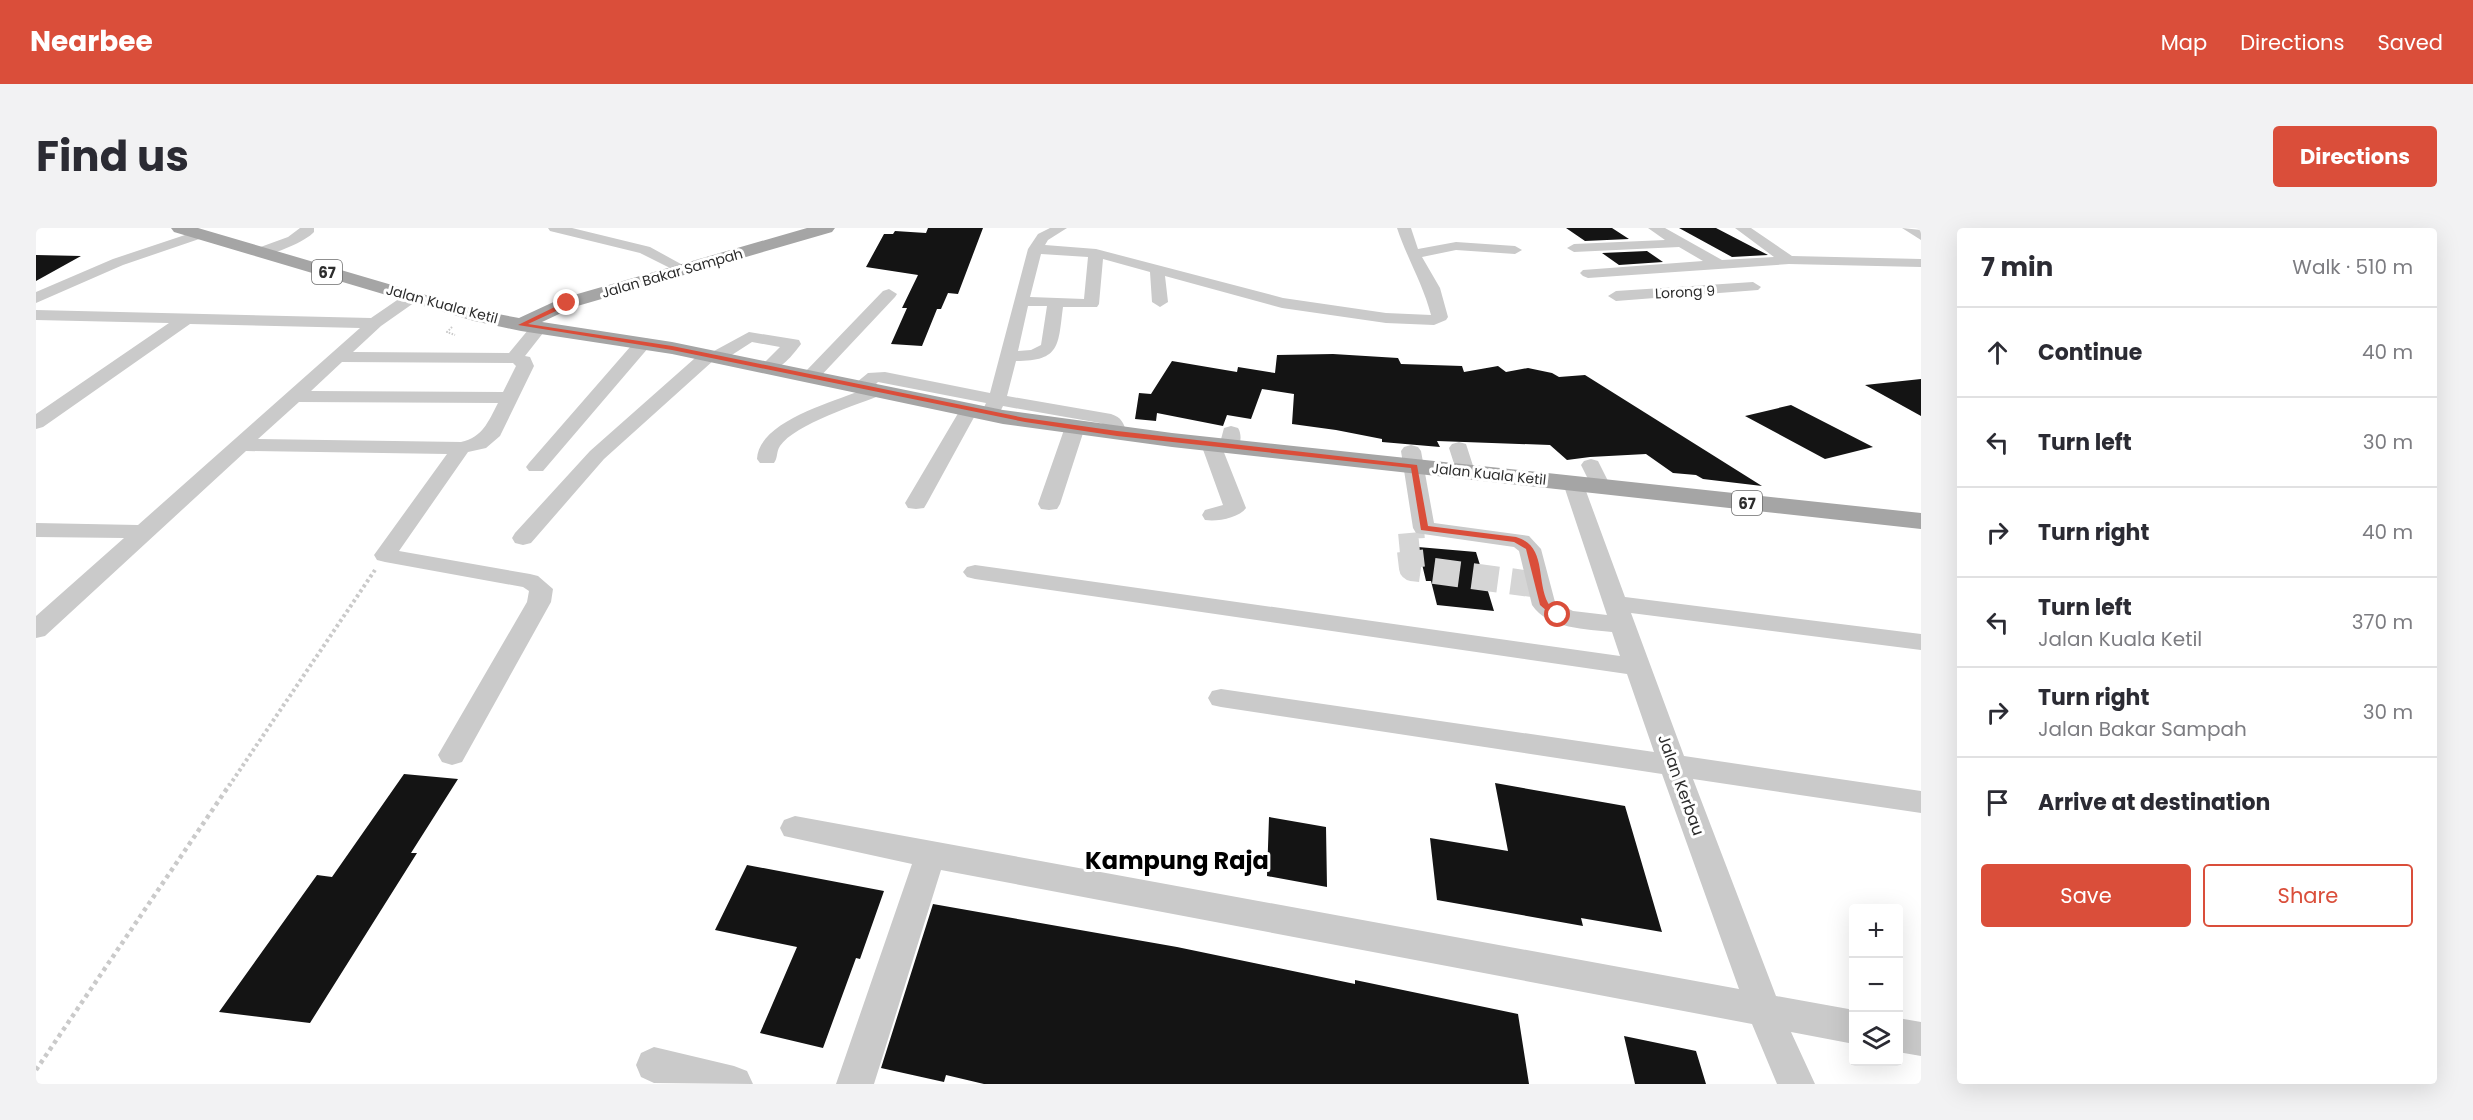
<!DOCTYPE html>
<html lang="en">
<head>
<meta charset="utf-8">
<style>
  body { margin:0; font-family:Poppins,sans-serif; background:#f2f2f3; color:#2b2b33 }
  .controls { position:absolute; right:18px; bottom:18px; display:grid; overflow:hidden; border-radius:6px; box-shadow:0 6px 24px #0002 }
  .controls button { width:54px; height:54px; display:grid; place-items:center; padding:0; border:0; border-bottom:2px solid #e1e1e2; background:#fff; color:#2b2b33; font:30px sans-serif }
  .stop { position:absolute; width:18px; height:18px; margin:-14px; border:4px solid #da4e3a; border-radius:50%; background:#fff }
  .stop.end { background:#da4e3a; border-color:#fff; box-shadow:0 2px 6px #0008 }
  .list { margin:0; padding:0; list-style:none }
  h2 { display:flex; justify-content:space-between; align-items:center; height:78px; margin:0; padding:0 24px; font-size:26px }
  h2 small { font-size:20px; font-weight:400; color:#7c7c81 }
  .list li { display:grid; grid-template-columns:39px 1fr auto; gap:18px; align-items:center; box-sizing:border-box; height:90px; padding:0 24px; border-top:2px solid #e1e1e2 }
  .list b { display:block; font-size:22px; white-space:nowrap }
  .list p { margin:0; font-size:20px; white-space:nowrap; color:#7c7c81 }
  .list em { font-size:20px; font-style:normal; color:#7c7c81 }
  .actions { display:flex; gap:12px; padding:18px 24px }
  .actions a { flex:1; padding:14px 0; border:2px solid #da4e3a; border-radius:6px; text-align:center; font-size:21px; color:#da4e3a }
  .actions .main { background:#da4e3a; color:#fff }
  .icon { flex:none; width:33px; height:33px; fill:none; stroke:currentColor; stroke-width:2; stroke-linecap:round; stroke-linejoin:round }
  .map { position:relative; flex:none; width:1885px; height:856px; overflow:hidden; border-radius:6px }
  header { display:flex; align-items:center; gap:36px; box-sizing:border-box; height:84px; padding:0 30px; background:#da4e3a; color:#fff }
  header strong { font-size:28px }
  nav { display:flex; gap:33px; margin-inline-start:auto; font-size:21px }
  .intro { display:flex; align-items:center; justify-content:space-between; box-sizing:border-box; height:144px; padding:0 36px }
  h1 { margin:0; font-size:42px }
  .button { padding:15px 27px; border-radius:6px; background:#da4e3a; color:#fff; font-size:21px; font-weight:700 }
  main { display:flex; gap:36px; padding:0 36px }
  aside { flex:1; background:#fff; border-radius:6px; box-shadow:0 6px 24px #0002 }
  .map>svg:first-child { display:block }
  .building { fill:#141414 }
  .lines { fill:none; stroke-linecap:round; stroke-linejoin:round }
  .minor-tunnel-far1 { stroke:#d5d5d5; stroke-width:20; stroke-dasharray:20 10; stroke-linecap:butt }
  .minor-tunnel { stroke:#d5d5d5; stroke-width:26; stroke-dasharray:26 13; stroke-linecap:butt }
  .path-far2 { stroke:#cacaca; stroke-width:2; stroke-dasharray:1.5 1.5; stroke-linecap:butt }
  .path-far1 { stroke:#cacaca; stroke-width:4; stroke-dasharray:3 3; stroke-linecap:butt }
  .path { stroke:#cacaca; stroke-width:4.5; stroke-dasharray:4 4; stroke-linecap:butt }
  .minor { fill:#cacaca; fill-rule:evenodd }
  .major { fill:#a5a5a5; fill-rule:evenodd }
  .route { fill:#da4e3a }
  .labels { text-anchor:middle; dominant-baseline:central; stroke-width:6; stroke-linejoin:round; paint-order:stroke }
  .far-street-label { font-size:14px; fill:#2d2d2d; stroke:#fff }
  .shield { fill:#fff; stroke:#6c6c6c; stroke-width:1.5 }
  .shield-label { font-size:15px; font-weight:bold; fill:#2d2d2d }
  .street-label { font-size:16px; fill:#2d2d2d; stroke:#fff }
  .near-quarter-label { font-size:24px; font-weight:bold; fill:#000; stroke:#fff }
</style>
</head>
<body>
<header>
<strong>Nearbee</strong>
<nav><a>Map</a><a>Directions</a><a>Saved</a></nav>
</header>
<div class="intro"><h1>Find us</h1><a class="button">Directions</a></div>
<main>
<div class="map">
<svg width="1885" height="856" viewBox="0 0 1885 856">
  <rect width="100%" height="100%" fill="#fff"/>
  <!-- building -->
  <path class="building" d="M892,0h55l-25,66 -10,-1 -7,16h-4l-15,37 -31,-2 16,-36h-5l16,-33 -52,-8 18,-33h9l2,-3 31,2z
    M1530,0h46l17,11 -44,2z
    M1643,0h37l52,27 -36,2z
    M1611,23l16,11 -44,3 -17,-12z
    M0,27l45,1 -45,25z
    M1297,126l65,4 3,6 61,2 2,6 34,-6 8,6 22,-4 24,5 7,4 26,-2 177,111 -59,-7 -7,-4 -23,-2 -27,-19 -56,3 -23,3 -17,-15 -113,-4 3,6 -58,-5v-3l-46,-9 -44,-6 2,-30 -32,-5 -11,30 -24,-4 -4,11 -66,-13 -1,8 -21,-2 4,-26 12,1 21,-33 65,11 1,-5 37,6 2,-18z
    M1885,151v37l-56,-31z
    M1755,177l82,42 -48,12 -80,-43z
    M1382,319l58,5 18,59 -57,-6 -6,-24h-5z
    M368,546l54,5 -47,74h6l-107,170 -91,-11 98,-137 15,2z
    M1459,555l130,23 37,126 -81,-14 2,8 -146,-26 -7,-62 78,13z
    M1233,589l57,10 1,60 -60,-11z
    M711,637l137,26 -24,68 -4,-1 -33,90 -63,-15 37,-86 -82,-17z
    M897,676l244,43 178,37v-4l163,34 11,70h-545l-38,-9 -2,7 -63,-14z
    M1588,808l72,15 10,33h-71z"/>
  <g class="lines">
    <!-- minor-tunnel-far1 -->
    <path class="minor-tunnel-far1" d="M1374,325l-2,-21 3,-3 13,-1"/>
    <!-- minor-tunnel -->
    <path class="minor-tunnel" d="M1374,323l2,17 127,17"/>
    <!-- path-far2 -->
    <path class="path-far2" d="M416,99l-5,5 8,3"/>
    <!-- path-far1 -->
    <path class="path-far1" d="M193,558l146,-216"/>
    <!-- path -->
    <path class="path" d="M0,842l194,-286"/>
    <!-- minor -->
    <path class="minor" d="M264,0h14v4c-9,10 -46,26 -59,23l-2,-3 2,-3 33,-12z
      M512,0h24l78,19 40,22 -7,4 -5,-1 -38,-19 -90,-22z
      M1014,0h17l-19,12 -3,5 51,4 187,49 103,15 45,2c-8,-31 -24,-57 -34,-87h14l7,21 38,-7 59,4 7,4 -7,4 -59,-4 -34,7 18,31 8,29 -2,3 -12,5 -48,-2 -104,-15 -117,-32 3,26 -8,5 -8,-5 -2,-30 -47,-13 -4,45 -2,3h-34c-5,38 -2,54 -47,54l-9,35 104,18c11,4 12,8 16,19l-3,4h-14l-5,-12 -5,-2 -97,-17 -6,12h-14l-2,-4 5,-11 -108,-21 -4,4h10l3,4 -3,4c-25,10 -89,30 -104,52 -4,6 -2,12 -6,17h-14l-3,-4c1,-36 72,-56 100,-67l-6,-5 17,-14 17,-1 105,21 38,-144 10,-15zM1005,26l47,3 -4,42 -54,-2zM992,78h19l-6,39 -10,5 -13,1z
      M1612,0h17l57,32 52,-3 -39,-29h16l41,28 129,3v8l-132,-3 -201,14 -5,-2 -3,-3 3,-3 120,-9 -24,-14 -105,5 -7,-4 7,-4 91,-4z
      M1866,0l19,2v10z
      M164,2l7,4 -2,3 -82,28 -87,38v-11l77,-33z
      M1717,54l8,5 -3,3 -142,11 -8,-5 8,-5z
      M853,61l8,5 -2,3 -78,83h-12l-3,-4 3,-4 78,-81z
      M376,64l8,5 -2,3 -37,26 -28,26 156,1 24,-29 6,-1 8,5 -22,28 5,1 4,9 -34,70 -14,12 -18,4 -69,99 131,23 8,2 15,13 -2,13 -89,160 -10,3 -10,-3 -4,-7 89,-153 2,-11 -6,-4 -138,-25 -8,-2 -3,-5 73,-101 -201,-3 -201,185 -9,2v-22l88,-78 -88,-1v-14l102,2 222,-197 -170,-4 -147,103 -7,2v-15l133,-91 -133,-3v-10l335,8 35,-24zM306,134l171,1 3,3 -13,26 -192,-1zM263,174l199,1c-10,19 -15,34 -37,39l-203,-3z
      M713,104l44,7 6,1 2,4c-8,11 -23,30 -38,27l-3,-4 20,-20 -28,-5 -28,18h-10l-110,99 -73,84 -8,2 -8,-2 -3,-5 3,-5 75,-82 113,-100h11z
      M607,110l6,1 2,4 -2,4 -106,124h-14l-3,-4 3,-4 108,-124z
      M933,176l7,2 2,4 -51,93 -3,5 -8,1 -8,-1 -3,-5 55,-93 2,-4z
      M1039,193l7,2 3,4 -25,77 -3,5 -8,1 -8,-1 -3,-5 27,-77 3,-4z
      M1195,198l7,2c4,6 3,16 -1,22h-14l23,58c-7,10 -29,14 -41,12l-3,-5 3,-5 18,-5 -22,-61 3,-4h14l2,3 4,-15z
      M1423,214l7,2 9,28 -3,4h-14l-9,-28 3,-4z
      M1375,217l7,2 3,4 13,72 95,13 12,13 14,53 18,9 34,4 -44,-132 3,-4 7,-2 7,2 3,4 42,114 296,37v16l-290,-37 53,143 237,35v22l-228,-34 83,217 78,14v34l-63,-12 24,52h-38l-25,-60 -811,-154 -67,214h-38l76,-220 -128,-28 -4,-8 4,-8 11,-4 944,173 -77,-215 -441,-67 -9,-2 -4,-7 4,-7 9,-2 433,63 -27,-78 -652,-95 -8,-2 -4,-5 4,-5 8,-2 645,91 -8,-24c-25,-3 -64,-3 -80,-27l-13,-54 -5,-4 -98,-14 -3,-5 -12,-77 3,-4z
      M1555,231l7,2 13,26 -3,4 -7,2 -7,-2 -13,-26 3,-4z
      M1862,790l23,4v34l-23,-4z
      M618,819l80,19 13,5 6,13 -99,-1 -13,-6 -5,-12 5,-12z"/>
    <!-- major -->
    <path class="major" d="M135,0h27l279,82 42,8 41,-19 247,-71h28l-3,4 -258,75 -32,15 130,20 331,68 169,23 749,80v16l-749,-82 -169,-23 -331,-70 -151,-23 -47,-10 -300,-89z"/>
  </g>
  <!-- route -->
  <path class="route" d="M531,73l2,4 -41,19 144,22 353,72 92,13 300,34 11,61 88,11c31,9 20,43 32,66 3,5 11,8 15,12l-8,3 -15,-13 -14,-56 -12,-7 -93,-12 -10,-62 -294,-32 -92,-14 -353,-72 -154,-25z"/>
  <g class="labels">
    <!-- far-street labels -->
    <g class="far-street-label">
      <text transform="translate(636 45) rotate(-16)">Jalan Bakar Sampah</text>
      <text transform="translate(1649 64) rotate(-3)">Lorong 9</text>
      <text transform="translate(406 76) rotate(15)">Jalan Kuala Ketil</text>
      <text transform="translate(1453 246) rotate(6)">Jalan Kuala Ketil</text>
    </g>
    <!-- shield labels -->
    <g class="shield">
      <rect x="276" y="32" width="30" height="24" rx="4.5"/>
      <rect x="1696" y="263" width="30" height="24" rx="4.5"/>
    </g>
    <g class="shield-label">
      <text x="291" y="44">67</text>
      <text x="1711" y="275">67</text>
    </g>
    <!-- street labels -->
    <g class="street-label">
      <text transform="translate(1645 557) rotate(70)">Jalan Kerbau</text>
    </g>
    <!-- near-quarter labels -->
    <g class="near-quarter-label">
      <text x="1141" y="632">Kampung Raja</text>
    </g>
  </g>
</svg>
<div class="controls">
<button>+</button>
<button>−</button>
<button><svg class="icon" aria-label="layers" viewBox="0 0 24 24"><path d="M12 4l9 5-9 5-9-5zM3 14l9 5 9-5"/></svg></button>
</div>
<div class="stop" style="left:1522px;top:387px"></div>
<div class="stop end" style="left:531px;top:75px"></div>
</div>
<aside>
<h2>7 min<small>Walk · 510 m</small></h2>
<ul class="list">
<li><svg class="icon" aria-label="ahead" viewBox="0 0 24 24"><path d="M12 20V5M6 11l6-6 6 6"/></svg><div><b>Continue</b></div><em>40 m</em></li>
<li><svg class="icon" aria-label="left" viewBox="0 0 24 24"><path d="M17 20v-9H6M10 6l-5 5 5 5"/></svg><div><b>Turn left</b></div><em>30 m</em></li>
<li><svg class="icon" aria-label="right" viewBox="0 0 24 24"><path d="M7 20v-9h11M14 6l5 5-5 5"/></svg><div><b>Turn right</b></div><em>40 m</em></li>
<li><svg class="icon" aria-label="left" viewBox="0 0 24 24"><path d="M17 20v-9H6M10 6l-5 5 5 5"/></svg><div><b>Turn left</b><p>Jalan Kuala Ketil</p></div><em>370 m</em></li>
<li><svg class="icon" aria-label="right" viewBox="0 0 24 24"><path d="M7 20v-9h11M14 6l5 5-5 5"/></svg><div><b>Turn right</b><p>Jalan Bakar Sampah</p></div><em>30 m</em></li>
<li><svg class="icon" aria-label="arrive" viewBox="0 0 24 24"><path d="M6 21V4h12l-3 4 3 4H6"/></svg><div><b>Arrive at destination</b></div></li>
</ul>
<div class="actions"><a class="main">Save</a><a>Share</a></div>
</aside>
</main>
</body>
</html>
